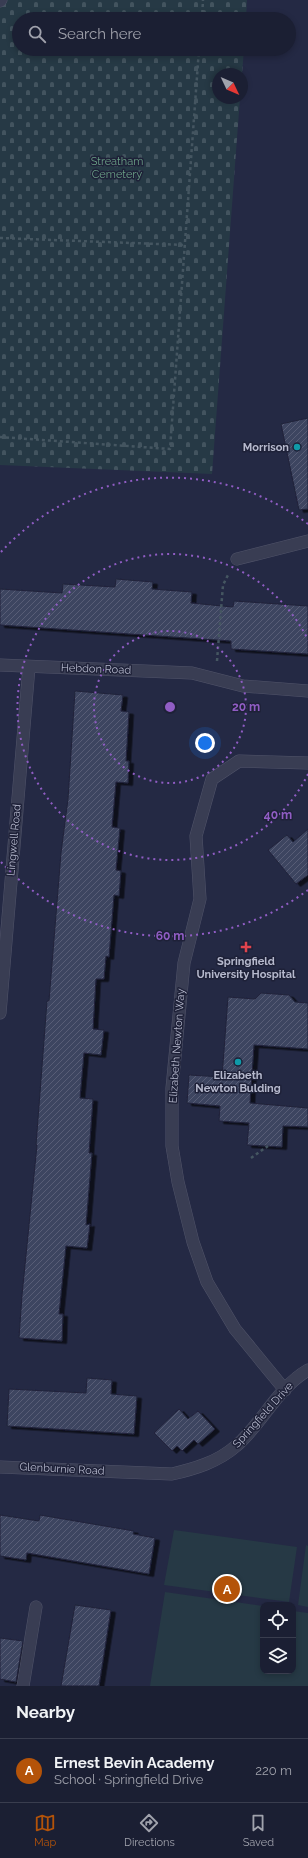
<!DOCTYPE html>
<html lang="en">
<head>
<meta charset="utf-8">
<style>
  body { margin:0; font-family:Raleway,sans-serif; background:#282c3f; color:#f1f3f6 }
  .controls { position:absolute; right:12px; bottom:12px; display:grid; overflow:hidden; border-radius:8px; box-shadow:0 2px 6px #0003 }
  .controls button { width:36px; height:36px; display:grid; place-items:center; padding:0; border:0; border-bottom:1px solid #393d4e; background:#1b1f33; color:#f1f3f6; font:20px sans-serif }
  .compass { position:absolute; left:212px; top:68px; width:36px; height:36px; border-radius:50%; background:#1b1f33; box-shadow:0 2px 6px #0003; rotate:134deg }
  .you { position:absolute; left:205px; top:743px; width:14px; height:14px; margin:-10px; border:3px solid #fff; border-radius:50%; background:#1a73e8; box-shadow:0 0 0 6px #1a73e833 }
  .badge { display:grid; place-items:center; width:26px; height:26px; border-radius:50%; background:#b45309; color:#fff; font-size:13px; font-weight:700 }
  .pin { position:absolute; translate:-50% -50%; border:2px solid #fff; box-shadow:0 1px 4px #0006 }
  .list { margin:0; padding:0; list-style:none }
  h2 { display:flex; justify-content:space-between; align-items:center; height:52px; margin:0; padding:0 16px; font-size:17px }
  h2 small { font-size:13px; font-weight:400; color:#a0a2ac }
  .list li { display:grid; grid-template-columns:26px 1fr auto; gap:12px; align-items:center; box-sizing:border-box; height:64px; padding:0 16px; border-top:1px solid #393d4e }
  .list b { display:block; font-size:15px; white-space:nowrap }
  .list p { margin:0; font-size:13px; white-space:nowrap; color:#a0a2ac }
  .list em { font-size:13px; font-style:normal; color:#a0a2ac }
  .icon { flex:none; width:22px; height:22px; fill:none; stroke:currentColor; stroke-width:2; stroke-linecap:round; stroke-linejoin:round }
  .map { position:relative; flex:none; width:308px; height:1686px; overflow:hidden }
  .search { position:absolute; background:#1b1f33; box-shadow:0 2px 6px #0003; left:12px; right:12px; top:12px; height:44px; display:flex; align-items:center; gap:10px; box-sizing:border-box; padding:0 14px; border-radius:22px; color:#a0a2ac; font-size:15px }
  .sheet { height:116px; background:#1b1f33 }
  nav { display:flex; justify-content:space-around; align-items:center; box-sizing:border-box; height:56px; border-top:1px solid #393d4e; background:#1b1f33; font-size:11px; color:#a0a2ac }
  nav a { display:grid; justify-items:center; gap:2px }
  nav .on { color:#b45309 }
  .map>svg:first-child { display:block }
  .grass { fill:#263945 }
  .cemetery { fill:url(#cemetery-stones) }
  .building { fill:url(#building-hatch); stroke:#20233a; filter:url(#shadow) }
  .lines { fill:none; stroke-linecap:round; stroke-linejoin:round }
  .lane-casing { stroke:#51546a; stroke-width:13 }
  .street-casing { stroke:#51546a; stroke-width:13 }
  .path { stroke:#455661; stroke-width:2.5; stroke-dasharray:3 3; stroke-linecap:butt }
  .lane { stroke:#393d53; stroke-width:12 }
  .street { stroke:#393d53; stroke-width:12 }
  .ring { fill:none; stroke:#905dc4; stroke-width:2; stroke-dasharray:2 4 }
  .culture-dot { fill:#0f9aa8; stroke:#1e2138; stroke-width:1.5 }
  .health-dot { fill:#e0444e; stroke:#1e2138; stroke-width:1.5 }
  .labels { text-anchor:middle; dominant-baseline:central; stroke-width:3; stroke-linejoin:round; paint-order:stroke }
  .park-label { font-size:11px; fill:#6ba086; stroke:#1e2138 }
  .poi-label { font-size:11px; font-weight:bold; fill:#b6b9cd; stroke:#1e2138 }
  .street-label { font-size:11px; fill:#b6b9cd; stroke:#1e2138 }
  .centre { fill:#905dc4; stroke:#1e2138; stroke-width:2 }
  .ring-label { font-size:12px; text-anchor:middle; font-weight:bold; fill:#905dc4; stroke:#1e2138; stroke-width:3; stroke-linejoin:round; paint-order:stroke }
</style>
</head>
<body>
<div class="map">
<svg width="308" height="1686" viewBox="0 0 308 1686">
  <defs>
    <pattern id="cemetery-stones" width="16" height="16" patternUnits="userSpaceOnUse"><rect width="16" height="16" fill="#263945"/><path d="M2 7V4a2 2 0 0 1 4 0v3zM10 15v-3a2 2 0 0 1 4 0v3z" fill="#43545f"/></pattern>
    <pattern id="building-hatch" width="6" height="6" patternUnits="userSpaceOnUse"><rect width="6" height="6" fill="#3e4461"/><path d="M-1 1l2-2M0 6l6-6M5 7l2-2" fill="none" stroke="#585d76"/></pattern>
    <filter id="shadow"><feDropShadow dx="4.5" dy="2.5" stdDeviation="0" flood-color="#0009"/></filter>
  </defs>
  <rect width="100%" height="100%" fill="#242944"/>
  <!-- grass -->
  <path class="grass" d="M174,1530l123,17 -8,55 -125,-17z
    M306,1545l2,1v61l-10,-2z
    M165,1592l98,14v65h30v-60l15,2v73h-158z"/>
  <!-- cemetery -->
  <path class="cemetery" d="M0,0h247l-1,19h-227v30h225l-2,25h-24v24h22l-28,376 -212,-9z"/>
  <!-- building -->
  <path class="building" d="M308,418v91l-9,1 -18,-86z
    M116,579l37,3 -1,7 40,3 -1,11 42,4 1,-6 74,5v48l-77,-5v-8l-231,-16v-36l62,4 1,-9 52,3z
    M75,691l48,4 -2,16 8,1 -3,49h3l-1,22 -12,-1 -4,45 8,1 -4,42 5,1 -2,25 -5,-1 -5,62 -3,-1 -2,23h-8l-3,50 11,1 -3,25 -17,-2 -4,45 13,1 -4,54h3l-6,72 4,-1 -3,24 -21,-2 -7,68h4l-1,27 -43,-3 3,-43 15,-150h-1l11,-144h2l12,-148 7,-54z
    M308,829v46l-12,9 -28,-34 19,-15 6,7z
    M261,993l28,2 6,7 13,1v46l-54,-4 -4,58 58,5v19l-25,-1 -1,21 -35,-2 2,-22 -30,-2 1,-15 -33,-3 2,-28 33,2 6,-80 27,2z
    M87,1378l25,2 -1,14 26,2 -3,38 -127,-8 2,-37 77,4z
    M179,1409l9,10 10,-8 17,18 -17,15 -4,-4 -12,11 -5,-5 -5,5 -18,-18z
    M0,1515l39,6 1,-6 94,16 -1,3 22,4 -6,36 -122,-21 -1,7 -26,-4z
    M75,1605l36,5 -12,76h-38z
    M0,1638l23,3 -7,41 -16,-3z"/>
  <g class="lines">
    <defs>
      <path id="lane" d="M0,1l1,-1
        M237,559l71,-18
        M23,1686l13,-79"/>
      <path id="street" d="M0,665l192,8 51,13 65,5
        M0,1013l29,-346
        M285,1390l-50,-61 -28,-47 -14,-40 -15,-60 -6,-36v-58l12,-125 16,-64 -4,-63 16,-57 27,-18 69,2
        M0,1467l172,7c22,-5 46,-12 64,-28 26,-22 41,-58 72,-76"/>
    </defs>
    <!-- lane casing -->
    <use href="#lane" class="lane-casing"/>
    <!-- street casing -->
    <use href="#street" class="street-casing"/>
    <!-- path -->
    <path class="path" d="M202,19l1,-19
      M0,238l185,7
      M0,437l170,12 29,-400
      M217,661l6,-76 5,-10
      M251,1158l17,-12"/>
    <!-- lane -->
    <use href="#lane" class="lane"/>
    <!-- street -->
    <use href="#street" class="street"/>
  </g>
  <!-- distance rings -->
  <g class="ring">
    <circle cx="170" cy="707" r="76"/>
    <path d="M308 774A153 153 0 1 1 308 640"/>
    <path d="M308 890A229 229 0 0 1 1 862M1 552A229 229 0 0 1 308 524"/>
  </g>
  <!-- markers -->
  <g class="culture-dot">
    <circle cx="297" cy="447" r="4"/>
    <circle cx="238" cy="1062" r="4"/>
  </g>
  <path class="health-dot" d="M244 941h4v4h4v4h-4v4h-4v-4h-4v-4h4z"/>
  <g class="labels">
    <!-- park labels -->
    <g class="park-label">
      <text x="117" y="161">Streatham<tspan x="117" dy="13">Cemetery</tspan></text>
    </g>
    <!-- poi labels -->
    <g class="poi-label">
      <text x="289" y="447" text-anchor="end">Morrison</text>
      <text x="246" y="961">Springfield<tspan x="246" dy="13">University Hospital</tspan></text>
      <text x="238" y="1075">Elizabeth<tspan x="238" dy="13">Newton Bulding</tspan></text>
    </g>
    <!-- street labels -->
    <g class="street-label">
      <text transform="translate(96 669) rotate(2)">Hebdon Road</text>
      <text transform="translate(14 840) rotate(-85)">Lingwell Road</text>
      <text transform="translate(177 1046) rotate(-86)">Elizabeth Newton Way</text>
      <text transform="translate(263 1415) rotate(-48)">Springfield Drive</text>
      <text transform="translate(62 1469) rotate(3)">Glenburnie Road</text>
    </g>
  </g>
  <circle cx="170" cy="707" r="6" class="centre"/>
  <g class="ring-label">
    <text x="246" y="711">20 m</text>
    <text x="278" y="819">40 m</text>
    <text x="170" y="940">60 m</text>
  </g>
</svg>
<div class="controls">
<button><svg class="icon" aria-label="locate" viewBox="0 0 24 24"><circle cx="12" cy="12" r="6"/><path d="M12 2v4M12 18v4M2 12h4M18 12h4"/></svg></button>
<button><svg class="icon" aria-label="layers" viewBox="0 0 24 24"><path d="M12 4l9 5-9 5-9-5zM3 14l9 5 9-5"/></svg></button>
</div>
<svg class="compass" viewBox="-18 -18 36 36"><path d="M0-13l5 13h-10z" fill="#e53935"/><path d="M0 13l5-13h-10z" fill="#a0a2ac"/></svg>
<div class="you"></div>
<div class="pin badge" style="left:227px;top:1589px">A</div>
<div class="search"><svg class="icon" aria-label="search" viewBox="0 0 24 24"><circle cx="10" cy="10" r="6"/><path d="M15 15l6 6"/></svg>Search here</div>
</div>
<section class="sheet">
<h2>Nearby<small></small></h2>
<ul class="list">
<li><span class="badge">A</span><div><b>Ernest Bevin Academy</b><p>School · Springfield Drive</p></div><em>220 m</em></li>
</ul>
</section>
<nav>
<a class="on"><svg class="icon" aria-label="map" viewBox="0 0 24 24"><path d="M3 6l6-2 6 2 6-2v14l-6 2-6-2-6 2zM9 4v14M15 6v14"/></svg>Map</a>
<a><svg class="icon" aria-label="directions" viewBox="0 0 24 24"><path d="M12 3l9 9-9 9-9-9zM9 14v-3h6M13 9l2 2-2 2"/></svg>Directions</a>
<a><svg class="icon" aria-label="saved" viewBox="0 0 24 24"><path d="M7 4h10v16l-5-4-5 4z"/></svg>Saved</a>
</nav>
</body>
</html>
